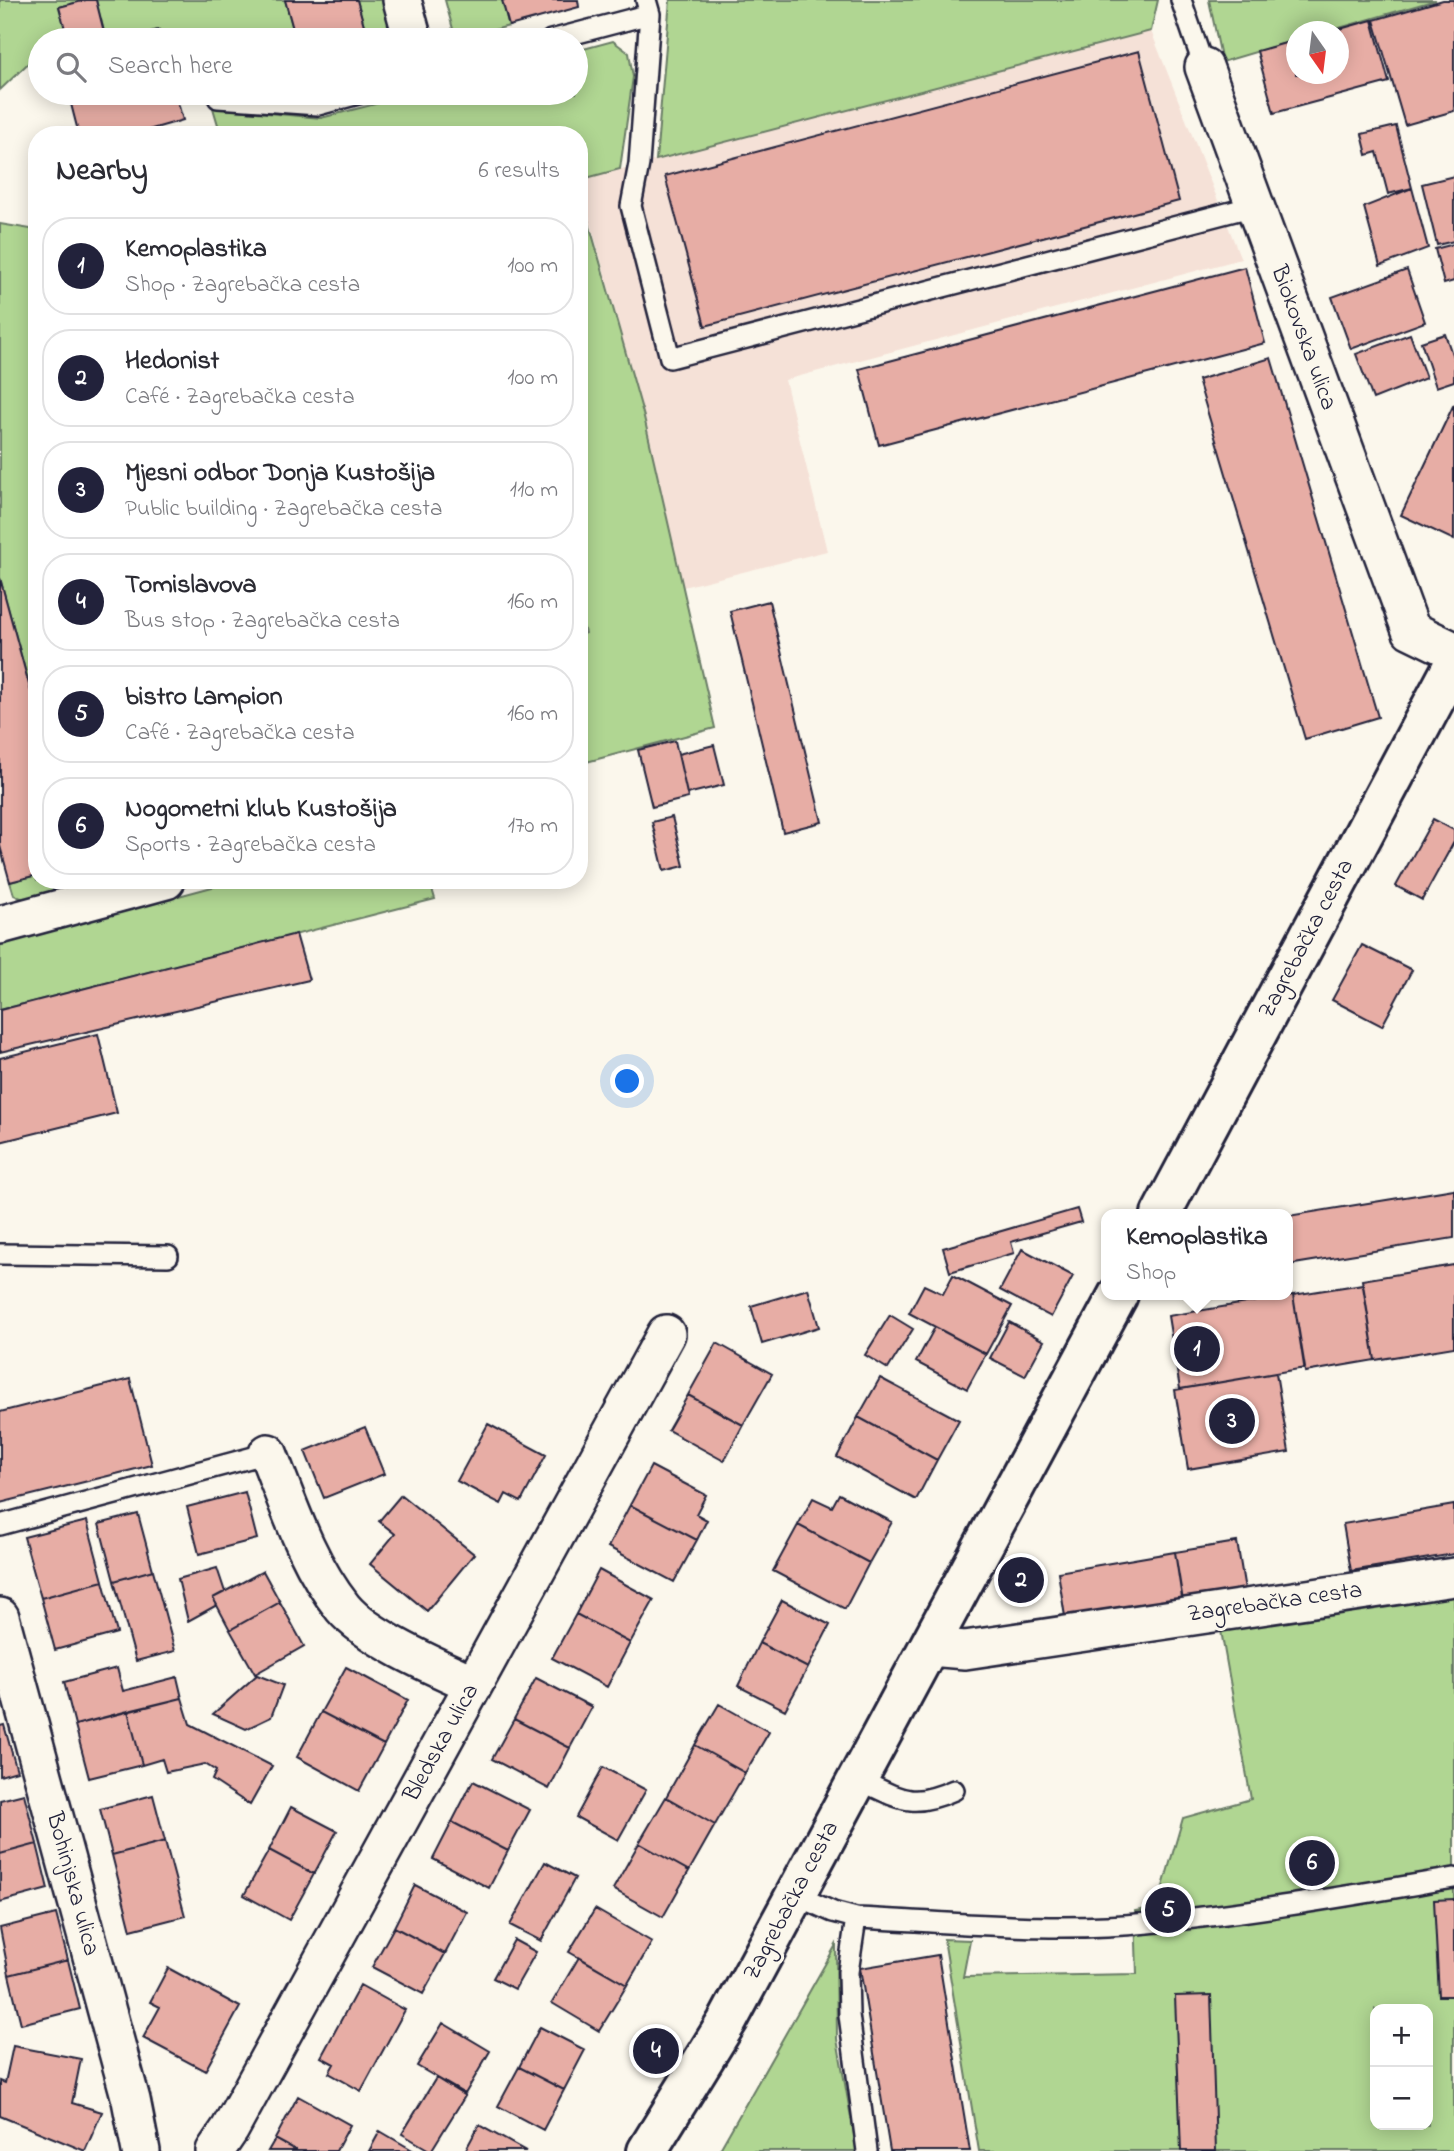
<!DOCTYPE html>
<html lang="en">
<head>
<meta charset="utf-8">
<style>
  body { margin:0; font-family:"Indie Flower",sans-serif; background:#f2f2f3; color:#2b2b33 }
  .controls { position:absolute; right:21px; bottom:21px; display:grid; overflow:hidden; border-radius:14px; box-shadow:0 4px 18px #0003 }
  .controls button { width:63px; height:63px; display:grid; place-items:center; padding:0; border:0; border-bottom:2px solid #e1e1e2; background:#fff; color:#2b2b33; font:35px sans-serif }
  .compass { position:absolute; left:1286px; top:21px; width:63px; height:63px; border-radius:50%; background:#fff; box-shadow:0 4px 18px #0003; rotate:166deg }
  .you { position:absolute; left:628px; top:1082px; width:24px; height:24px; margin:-18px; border:5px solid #fff; border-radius:50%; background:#1a73e8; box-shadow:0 0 0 10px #1a73e833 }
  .badge { display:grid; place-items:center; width:46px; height:46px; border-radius:50%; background:#22223b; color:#fff; font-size:23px; font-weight:700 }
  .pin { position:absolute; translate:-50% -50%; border:4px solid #fff; box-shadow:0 2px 7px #0006 }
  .popup { position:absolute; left:1101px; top:1209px; width:192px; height:91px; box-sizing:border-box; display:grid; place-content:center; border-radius:14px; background:#fff; filter:drop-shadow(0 2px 5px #0005); font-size:23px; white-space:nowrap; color:#7c7c81 }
  .popup b { font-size:26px; color:#2b2b33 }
  .popup::after { content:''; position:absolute; left:50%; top:100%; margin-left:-14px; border:14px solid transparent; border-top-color:#fff }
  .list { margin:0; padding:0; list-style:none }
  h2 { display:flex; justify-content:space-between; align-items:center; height:91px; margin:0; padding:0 28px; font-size:30px }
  h2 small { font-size:23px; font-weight:400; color:#7c7c81 }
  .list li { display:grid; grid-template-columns:46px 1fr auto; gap:21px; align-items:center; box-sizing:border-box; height:98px; margin:0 14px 14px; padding:0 14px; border:2px solid #e1e1e2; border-radius:28px }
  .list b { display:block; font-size:26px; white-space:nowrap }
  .list p { margin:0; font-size:23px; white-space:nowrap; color:#7c7c81 }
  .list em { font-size:23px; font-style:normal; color:#7c7c81 }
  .icon { flex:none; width:38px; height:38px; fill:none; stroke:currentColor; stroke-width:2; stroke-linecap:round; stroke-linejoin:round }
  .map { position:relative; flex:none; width:1454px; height:2151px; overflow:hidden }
  .search { position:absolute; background:#fff; box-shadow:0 4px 18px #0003; left:28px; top:28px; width:560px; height:77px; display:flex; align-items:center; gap:18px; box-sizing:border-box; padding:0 24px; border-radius:38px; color:#7c7c81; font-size:26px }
  .panel { position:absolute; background:#fff; box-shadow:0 4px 18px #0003; left:28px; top:126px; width:560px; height:763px; border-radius:28px }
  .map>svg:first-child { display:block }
  .built { fill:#f5e1d7 }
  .green { fill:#b0d692; stroke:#697c66; stroke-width:2; fill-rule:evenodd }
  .building { fill:#e7ada5; stroke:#22223b; stroke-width:2 }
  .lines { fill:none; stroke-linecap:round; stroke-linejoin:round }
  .service-casing { stroke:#22223b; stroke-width:24 }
  .minor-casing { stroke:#22223b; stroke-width:42 }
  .tertiary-casing { stroke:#22223b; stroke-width:44 }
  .service { stroke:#fbf7ec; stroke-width:19 }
  .minor { stroke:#fbf7ec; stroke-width:37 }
  .tertiary { stroke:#fbf7ec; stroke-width:38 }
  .labels { text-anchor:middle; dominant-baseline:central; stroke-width:6; stroke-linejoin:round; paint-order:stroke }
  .street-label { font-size:24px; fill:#22223b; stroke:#fbf7ec }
</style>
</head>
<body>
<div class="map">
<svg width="1454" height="2151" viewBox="0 0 1454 2151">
  <rect width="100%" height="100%" fill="#fbf7ec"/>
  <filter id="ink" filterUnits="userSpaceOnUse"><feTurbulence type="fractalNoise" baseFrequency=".0143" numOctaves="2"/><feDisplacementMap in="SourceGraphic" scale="14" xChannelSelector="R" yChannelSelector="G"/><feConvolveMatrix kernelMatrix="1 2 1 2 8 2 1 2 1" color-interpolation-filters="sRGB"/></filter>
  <g filter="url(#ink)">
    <!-- built -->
    <path class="built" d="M1151,31l90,228 -456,121 42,171 -144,36 -39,-170 -65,-237z"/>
    <!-- green -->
    <path class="green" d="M0,0h86l-26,7 5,21 -12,12h-13v12l-40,38z
      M96,0h189l11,40h-134l-4,-10 -39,10h-13z
      M357,0h32l12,40h-33z
      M445,0h57l7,26 -53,14z
      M670,0h488l-7,31 -495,129z
      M1209,0h227l-107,31 -33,1v8l-74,22z
      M613,41l16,12 4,24 -13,92 -41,11v-45h-358l-8,-27 108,10 97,-25h158v-42z
      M579,188l65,229 71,311 -136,36v-129l6,-2 -6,-20z
      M0,224l37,6v484l-37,-136z
      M37,875v5h62l-71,21 -14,-6 -4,-13z
      M238,880h199l-7,2 5,17 -435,111v-66z
      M1454,1590v561h-475l-35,-212 26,1 -7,37 174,-3 -2,-63 22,-4 26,-89 68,-19 -31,-174zM1375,2009h53v116h-53z
      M836,1945l1,94 20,112h-138z"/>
    <!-- building -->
    <path class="building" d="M86,0h10l10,40h-38l-9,-33z
      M285,0h72l11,40h-72z
      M502,0h76l1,7 -70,19z
      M1443,0h11v111l-49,14 -31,-105z
      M1372,20l17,62 -115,31 -17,-62 39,-11v34h42v-42h-9z
      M159,30l3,10h-43z
      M1139,51l40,150 -474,125 -40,-150z
      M114,93h61l8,27 -52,15h-52l-8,-31z
      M1396,126l16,62 -24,6 -11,-42 -10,3 -5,-21z
      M1454,176v65l-17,4 -15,-61z
      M1412,188l16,60 -48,18 -16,-59z
      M1454,244v37l-10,3 -9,-35z
      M1245,267l20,76 -386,102 -20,-76z
      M1407,270l18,52 -74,27 -19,-52z
      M1410,334l16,44 -53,21 -17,-45z
      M1445,334l9,26v21l-18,6 -15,-45z
      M1271,358l107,359 -73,22 -107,-359z
      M1454,404v136l-53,-25z
      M0,578l37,136v161l-27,7 -10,-36z
      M769,601l53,221 -39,10 -53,-221z
      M675,741l13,57 -36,9 -14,-57z
      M714,745l10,40 -37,9 -9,-40z
      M672,817l12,49 -20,5 -12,-49z
      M1433,819l21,11v12l-32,58 -26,-14z
      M296,934l13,46 -309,72v-42z
      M1362,945l50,25 -30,56 -50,-26z
      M98,1034l19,79 -117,29v-84z
      M1454,1189v49l-166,27v-49z
      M1077,1209l4,13 -70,20 3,11 -64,19 -7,-24z
      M1022,1249l51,27 -22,41 -51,-27z
      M1454,1265v82l-79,13 -13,-80z
      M953,1275l59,31 -26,48 -77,-41 15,-28 19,9z
      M1363,1284l12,76 -70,12 -12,-77z
      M808,1289l11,38 -57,17 -11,-38z
      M1293,1295l12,73 -125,21 -12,-73z
      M890,1315l23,14 -25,40 -23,-14z
      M1009,1322l35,19 -19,35 -35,-18z
      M935,1327l51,27 -19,35 -51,-27z
      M717,1343l55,31 -29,51 -55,-30z
      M1276,1373l13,79 -101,17 -13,-79z
      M880,1378l79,42 -22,40 -79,-43z
      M130,1379l22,86 -152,38v-91z
      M688,1395l55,30 -19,36 -56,-31z
      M858,1417l79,43 -21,40 -79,-43z
      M488,1424l58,31 -25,47 -15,-8 -5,10 -44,-23z
      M365,1427l19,47 -60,24 -19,-47z
      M651,1466l55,29 -10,19 11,6 -10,20 -67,-35z
      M245,1492l12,47 -58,15 -12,-47z
      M839,1494l53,28 -23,41 -71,-38 15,-27 19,9z
      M401,1495l73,59 -47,57 -57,-47 25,-30 -16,-13z
      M630,1505l67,35 -23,42 -66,-35z
      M1454,1505v49l-103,17 -8,-47z
      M138,1514l15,56 -39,11 -15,-57z
      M87,1521l16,60 -62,17 -17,-61z
      M798,1525l71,38 -24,46 -72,-38z
      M1237,1542l8,48 -62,11 -8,-49z
      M1175,1552l8,52 -117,19 -8,-51z
      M217,1568l8,24 -12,6 4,7 -29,16 -10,-42z
      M153,1570l22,81 -39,10 -22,-80z
      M599,1570l55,30 -24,43 -54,-29z
      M263,1571l17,31 -50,28 -17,-32z
      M103,1581l14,52 -62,17 -14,-52z
      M782,1600l48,25 -22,43 -49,-25z
      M280,1602l24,44 -49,28 -25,-44z
      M576,1614l54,29 -23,44 -55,-29z
      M759,1643l49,25 -23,42 -47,-24z
      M346,1667l62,33 -24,45 -63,-33z
      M117,1668l6,23 54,-14 5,21 -107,27 -11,-43z
      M257,1675l26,10 -12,32 -25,12 -33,-15z
      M536,1678l56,29 -22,41 -56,-29z
      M182,1698l8,26 82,42 -22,39 -38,-25 4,-9 -11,-7 -39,8 -4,-13 -20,6 -14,-54z
      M719,1704l50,28 -24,41 -50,-28z
      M128,1711l14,54 -53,13 -14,-53z
      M321,1712l63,33 -25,46 -62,-34z
      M514,1719l56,29 -21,41 -57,-30z
      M4,1725l13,46 -17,5v-50z
      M695,1745l50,28 -30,52 -49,-28z
      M603,1767l43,23 -28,50 -42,-23z
      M473,1781l57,29 -22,41 -56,-29z
      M24,1794l13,50 -37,10v-54z
      M153,1795l12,46 -53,14 -12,-46z
      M666,1797l49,28 -26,46 -50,-28z
      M291,1807l46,24 -23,43 -45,-24z
      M452,1822l56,29 -19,37 -56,-29z
      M165,1841l20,75 -54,14 -19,-75z
      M639,1843l50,28 -26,46 -50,-28z
      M37,1844l11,45 -48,13v-48z
      M269,1850l45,24 -25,46 -45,-25z
      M545,1862l30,16 -34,63 -31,-16z
      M415,1885l52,27 -22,42 -51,-27z
      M1454,1899v97h-15l-5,-96z
      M595,1909l57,33 -25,43 -58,-33z
      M56,1914l12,46 -59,15 -9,-47z
      M394,1927l51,27 -22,40 -51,-27z
      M514,1940l22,12 -21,37 -22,-11z
      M938,1955l32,196h-80l-30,-183z
      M579,1957l48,28 -28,46 -47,-28z
      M68,1960l12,49 -59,15 -12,-49z
      M168,1968l72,39 -35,64 -62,-33 17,-31 -10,-5z
      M360,1985l45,25 -44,81 -32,-18 5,-9 -13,-7z
      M1211,1995l5,156h-35l-6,-155z
      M443,2023l47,28 -25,43 -48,-28z
      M540,2027l45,23 -21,40 -45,-23z
      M13,2046l68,13 -9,44 30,9 -17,39 -85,-35v-35l5,2z
      M519,2067l45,23 -21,40 -45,-24z
      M436,2078l29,18 -34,55 -29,-17z
      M298,2096l52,29 -14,26h-39l-22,-12z
      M479,2125l47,26h-61z
      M380,2131l34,20h-45z
      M275,2139l22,12h-29z"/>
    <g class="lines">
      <defs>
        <path id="service" d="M646,0l4,14 -11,150 -8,42 39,152 584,-152
          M1181,0l23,67
          M551,40l99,-26
          M218,98l100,7 44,-12
          M0,1254l168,2
          M0,1525l268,-72
          M857,1779c43,19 52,31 97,11
          M795,1895l38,17 23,6c96,4 196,15 292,5 103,-10 204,-28 306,-45
          M856,1918l-8,54 1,43 18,136"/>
        <path id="minor" d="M402,0l11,40
          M1204,67l207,563 43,21
          M0,925l166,-45
          M268,1453c21,53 39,110 75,155 25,30 95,60 131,76
          M0,1617l131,483 10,51
          M930,1647l35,3 489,-73
          M215,2151l15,-22 436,-795"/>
        <path id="tertiary" d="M1161,1214l293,-550
          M647,2151l81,-131 390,-725"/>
      </defs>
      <!-- service casing -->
      <use href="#service" class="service-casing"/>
      <!-- minor casing -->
      <use href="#minor" class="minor-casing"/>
      <!-- tertiary casing -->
      <use href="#tertiary" class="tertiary-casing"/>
      <!-- service -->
      <use href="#service" class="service"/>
      <!-- minor -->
      <use href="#minor" class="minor"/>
      <!-- tertiary -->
      <use href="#tertiary" class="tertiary"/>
    </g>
  </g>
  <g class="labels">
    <!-- street labels -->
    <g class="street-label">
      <text transform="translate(1303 338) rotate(70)">Biokovska ulica</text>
      <text transform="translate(1307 939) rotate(-62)">Zagrebačka cesta</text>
      <text transform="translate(1275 1603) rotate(-8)">Zagrebačka cesta</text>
      <text transform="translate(442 1743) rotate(-61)">Bledska ulica</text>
      <text transform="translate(72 1884) rotate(75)">Bohinjska ulica</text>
      <text transform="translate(792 1901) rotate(-62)">Zagrebačka cesta</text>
    </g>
  </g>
</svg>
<div class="controls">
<button>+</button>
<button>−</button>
</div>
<svg class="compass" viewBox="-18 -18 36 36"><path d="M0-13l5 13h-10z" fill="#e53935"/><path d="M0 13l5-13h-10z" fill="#7c7c81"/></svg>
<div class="you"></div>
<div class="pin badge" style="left:1197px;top:1349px">1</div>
<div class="popup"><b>Kemoplastika</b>Shop</div>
<div class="pin badge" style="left:1021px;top:1580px">2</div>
<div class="pin badge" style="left:1232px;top:1421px">3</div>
<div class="pin badge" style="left:656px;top:2051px">4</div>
<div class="pin badge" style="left:1168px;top:1910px">5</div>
<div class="pin badge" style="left:1312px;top:1863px">6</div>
<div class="search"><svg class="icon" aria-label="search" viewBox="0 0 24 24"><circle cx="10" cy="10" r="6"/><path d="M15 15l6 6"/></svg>Search here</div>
<section class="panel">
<h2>Nearby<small>6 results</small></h2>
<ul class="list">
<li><span class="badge">1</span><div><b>Kemoplastika</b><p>Shop · Zagrebačka cesta</p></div><em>100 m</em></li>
<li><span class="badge">2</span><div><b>Hedonist</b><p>Café · Zagrebačka cesta</p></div><em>100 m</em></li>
<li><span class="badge">3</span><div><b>Mjesni odbor Donja Kustošija</b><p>Public building · Zagrebačka cesta</p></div><em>110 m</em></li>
<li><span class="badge">4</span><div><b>Tomislavova</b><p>Bus stop · Zagrebačka cesta</p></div><em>160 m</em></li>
<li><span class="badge">5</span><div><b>bistro Lampion</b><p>Café · Zagrebačka cesta</p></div><em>160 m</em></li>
<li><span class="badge">6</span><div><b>Nogometni klub Kustošija</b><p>Sports · Zagrebačka cesta</p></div><em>170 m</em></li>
</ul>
</section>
</div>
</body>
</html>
